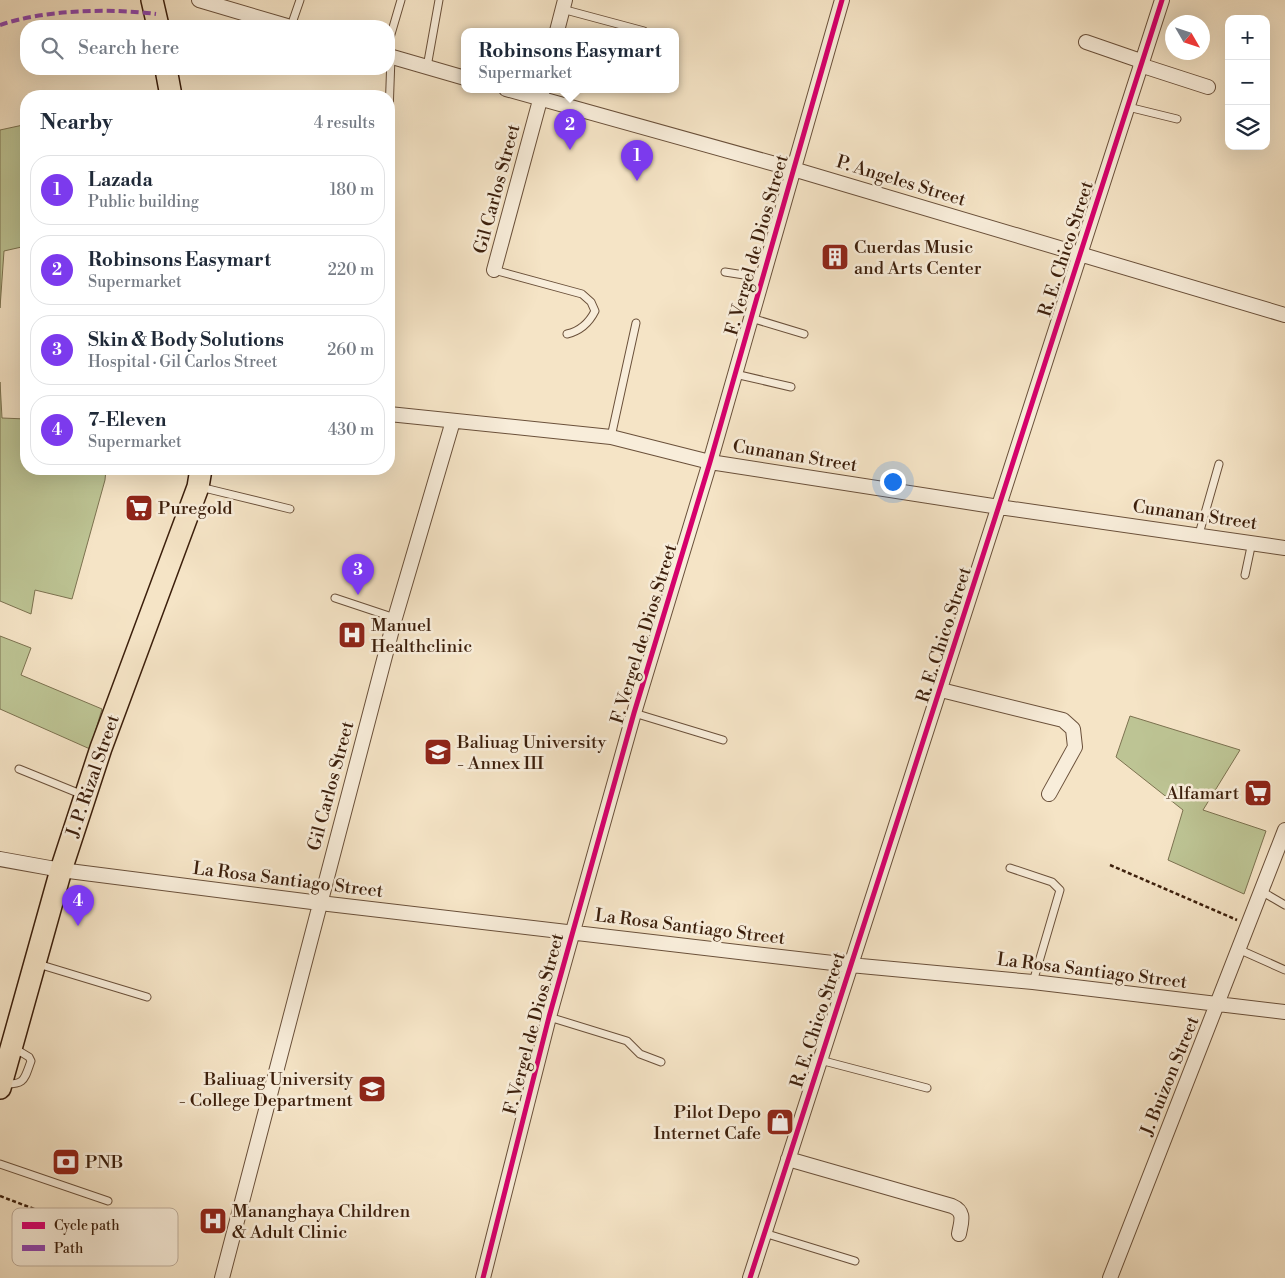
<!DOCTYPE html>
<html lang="en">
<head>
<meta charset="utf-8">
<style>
  body { margin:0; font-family:"Libre Bodoni",serif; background:#f2f2f3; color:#1f2937 }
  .controls { position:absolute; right:15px; top:15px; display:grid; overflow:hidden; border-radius:10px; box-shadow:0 5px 20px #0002 }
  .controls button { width:45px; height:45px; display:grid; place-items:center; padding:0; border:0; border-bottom:1px solid #e0e1e3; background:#fff; color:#1f2937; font:25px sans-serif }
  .compass { position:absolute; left:1165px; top:15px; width:45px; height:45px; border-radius:50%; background:#fff; box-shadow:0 5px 20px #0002; rotate:129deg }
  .you { position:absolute; left:892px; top:481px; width:18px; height:18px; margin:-12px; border:4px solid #fff; border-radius:50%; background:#1a73e8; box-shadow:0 0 0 8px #1a73e833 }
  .badge { display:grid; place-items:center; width:32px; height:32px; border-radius:50%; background:#7c3aed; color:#fff; font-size:16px; font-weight:700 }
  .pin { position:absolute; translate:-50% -41px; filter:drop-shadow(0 1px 2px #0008) }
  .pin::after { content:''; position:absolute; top:26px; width:18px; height:15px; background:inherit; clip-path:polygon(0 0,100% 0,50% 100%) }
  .popup { position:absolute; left:461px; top:28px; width:218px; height:65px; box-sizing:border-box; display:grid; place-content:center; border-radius:10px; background:#fff; filter:drop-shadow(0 1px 4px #0005); font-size:16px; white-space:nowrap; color:#747a83 }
  .popup b { font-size:19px; color:#1f2937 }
  .popup::after { content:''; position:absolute; left:50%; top:100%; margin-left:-10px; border:10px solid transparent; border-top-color:#fff }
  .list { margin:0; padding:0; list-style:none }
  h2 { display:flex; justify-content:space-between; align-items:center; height:65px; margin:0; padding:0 20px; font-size:21px }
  h2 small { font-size:16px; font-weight:400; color:#747a83 }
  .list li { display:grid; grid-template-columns:32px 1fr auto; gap:15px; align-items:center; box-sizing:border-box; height:70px; margin:0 10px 10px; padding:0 10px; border:1px solid #e0e1e3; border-radius:20px }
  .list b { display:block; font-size:19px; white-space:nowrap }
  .list p { margin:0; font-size:16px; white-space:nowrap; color:#747a83 }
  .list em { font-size:16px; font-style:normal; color:#747a83 }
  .icon { flex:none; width:28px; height:28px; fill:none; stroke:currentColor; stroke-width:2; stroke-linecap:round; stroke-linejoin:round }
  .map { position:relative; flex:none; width:1285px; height:1278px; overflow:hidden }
  .search { position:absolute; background:#fff; box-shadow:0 5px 20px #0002; left:20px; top:20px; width:375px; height:55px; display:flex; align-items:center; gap:12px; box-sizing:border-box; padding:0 18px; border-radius:20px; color:#747a83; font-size:19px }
  .panel { position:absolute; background:#fff; box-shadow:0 5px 20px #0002; left:20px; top:90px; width:375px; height:385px; border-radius:20px }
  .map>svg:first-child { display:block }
  .green { fill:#bdc494; stroke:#7c7250 }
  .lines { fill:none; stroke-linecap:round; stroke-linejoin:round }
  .service-casing { stroke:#6a503a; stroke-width:9 }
  .minor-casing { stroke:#6a503a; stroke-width:16 }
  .primary-casing { stroke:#3c1f0c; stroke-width:24 }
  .path { stroke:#3c1f0c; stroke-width:2.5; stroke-dasharray:4 2.5; stroke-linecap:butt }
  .service { stroke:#f8edda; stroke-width:7 }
  .minor { stroke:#f8edda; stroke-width:14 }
  .primary { stroke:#f5e4c6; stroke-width:21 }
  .quiet { stroke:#8e44ad; stroke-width:4; stroke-dasharray:8 4; stroke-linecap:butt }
  .cycleway-casing { stroke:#f8edda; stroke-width:8 }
  .cycleway { stroke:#d6006c; stroke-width:5 }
  .labels { text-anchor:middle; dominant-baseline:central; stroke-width:5; stroke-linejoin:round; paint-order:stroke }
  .street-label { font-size:18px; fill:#3c1f0c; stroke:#f8edda }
  .poi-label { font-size:18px; fill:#3c1f0c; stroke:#f8edda; text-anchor:start }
  .key { fill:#f8edda; stroke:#c0af9c; stroke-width:1 }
  .key-label { font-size:14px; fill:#3c1f0c }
</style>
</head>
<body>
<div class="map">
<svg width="1285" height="1278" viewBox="0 0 1285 1278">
  <rect width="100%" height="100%" fill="#f5e4c6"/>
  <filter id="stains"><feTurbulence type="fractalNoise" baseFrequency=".004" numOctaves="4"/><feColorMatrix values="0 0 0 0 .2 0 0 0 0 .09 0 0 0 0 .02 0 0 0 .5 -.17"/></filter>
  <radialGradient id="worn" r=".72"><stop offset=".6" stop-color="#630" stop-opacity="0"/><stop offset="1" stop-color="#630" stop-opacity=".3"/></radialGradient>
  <!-- green -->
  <path class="green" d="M23,125l3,26v95l-22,5 -4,57v-178z
    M0,382l2,36 24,1v50h80l-1,11 -33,119 -37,-9 -4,24 -31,-13z
    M0,636l31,12 -10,27 81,34 -12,40 -90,-40z
    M1130,716l110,34 -37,60 63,21 -22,63 -76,-34 15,-50 -67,-53z"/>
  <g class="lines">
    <defs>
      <path id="service" d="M562,9l82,22
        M291,26l9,-26
        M389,41l12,-41
        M427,67l12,-67
        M1128,107l49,12
        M389,113l2,-56
        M494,270l88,24 9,8 4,9c-6,12 -15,20 -28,23
        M725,272l38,6
        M751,318l53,16
        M735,374l56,13
        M611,437l25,-114
        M200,487l90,22
        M1199,534l20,-70
        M1245,575l7,-33
        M335,598l60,20
        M634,713l89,27
        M19,769l64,26
        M1010,868l42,14 8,8 -27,92
        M1261,891l24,14
        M1238,949l47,21
        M38,964l109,33
        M549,1017l78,24 13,13 21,8
        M820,1060l107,28
        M3,1084c22,1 21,-4 28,-23l-2,-4 -15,-9
        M0,1164l108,37
        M764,1233l91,28"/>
      <path id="minor" d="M199,0l88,26
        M557,31l8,-31
        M1086,42l55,19
        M389,56l76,22
        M1140,65l68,22
        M506,89l287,80 492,146
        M494,270l49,-181
        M389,414l222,23 99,25 289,45 286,41
        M941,690l122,30 10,9 2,18 -26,47
        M0,859l61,11 259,33 530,62 183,17 252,30
        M788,1159l164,47c14,6 9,16 7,28
        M222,1278l173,-660 58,-197
        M483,1278l66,-261 85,-304 76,-251 132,-462
        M750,1278l412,-1278
        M1110,1278l175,-448"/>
      <path id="primary" d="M152,0l6,26
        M166,69l5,27
        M0,1088l61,-218 40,-122 97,-261 3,-18"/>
    </defs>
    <!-- service casing -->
    <use href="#service" class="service-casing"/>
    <!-- minor casing -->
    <use href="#minor" class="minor-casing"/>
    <!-- primary casing -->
    <use href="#primary" class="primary-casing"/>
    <!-- path -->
    <path class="path" d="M1110,865l127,55
      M0,1196l103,39"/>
    <!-- service -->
    <use href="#service" class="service"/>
    <!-- minor -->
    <use href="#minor" class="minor"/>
    <!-- primary -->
    <use href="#primary" class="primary"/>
    <!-- quiet -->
    <path class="quiet" d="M0,25c43,-15 110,-17 156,-11"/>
    <defs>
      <path id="cycleway" d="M483,1278l66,-261 85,-304 76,-251 132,-462
        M750,1278l412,-1278"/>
    </defs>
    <!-- cycleway casing -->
    <use href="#cycleway" class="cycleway-casing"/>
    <!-- cycleway -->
    <use href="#cycleway" class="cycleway"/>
  </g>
  <!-- icons -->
  <defs>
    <symbol id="building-square" viewBox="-11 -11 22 22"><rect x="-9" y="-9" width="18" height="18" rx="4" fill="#8f2418" stroke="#f8edda"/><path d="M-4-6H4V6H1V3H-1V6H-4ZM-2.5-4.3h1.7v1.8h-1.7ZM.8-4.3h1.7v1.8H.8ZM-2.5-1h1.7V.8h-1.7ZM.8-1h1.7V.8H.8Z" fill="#fff"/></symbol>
    <symbol id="supermarket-square" viewBox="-11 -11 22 22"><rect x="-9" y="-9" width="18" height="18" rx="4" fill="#8f2418" stroke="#f8edda"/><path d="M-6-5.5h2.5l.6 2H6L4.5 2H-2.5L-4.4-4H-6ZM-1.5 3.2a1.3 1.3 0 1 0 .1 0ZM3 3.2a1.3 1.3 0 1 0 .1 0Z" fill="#fff"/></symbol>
    <symbol id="hospital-square" viewBox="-11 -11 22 22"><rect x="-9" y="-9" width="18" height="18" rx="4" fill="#8f2418" stroke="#f8edda"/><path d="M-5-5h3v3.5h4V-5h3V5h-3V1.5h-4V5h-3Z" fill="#fff"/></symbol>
    <symbol id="university-square" viewBox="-11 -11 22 22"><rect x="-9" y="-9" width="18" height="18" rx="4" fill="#8f2418" stroke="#f8edda"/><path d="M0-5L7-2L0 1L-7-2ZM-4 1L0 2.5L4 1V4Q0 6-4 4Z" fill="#fff"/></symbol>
    <symbol id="shop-square" viewBox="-11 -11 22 22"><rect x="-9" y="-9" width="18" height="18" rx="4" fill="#8f2418" stroke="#f8edda"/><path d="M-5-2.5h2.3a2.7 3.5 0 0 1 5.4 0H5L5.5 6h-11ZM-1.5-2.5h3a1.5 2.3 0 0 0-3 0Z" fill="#fff"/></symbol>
    <symbol id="bank-square" viewBox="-11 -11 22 22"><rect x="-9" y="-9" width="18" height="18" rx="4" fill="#8f2418" stroke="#f8edda"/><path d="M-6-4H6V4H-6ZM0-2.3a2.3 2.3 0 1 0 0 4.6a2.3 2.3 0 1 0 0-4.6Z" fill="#fff"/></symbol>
  </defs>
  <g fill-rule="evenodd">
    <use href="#building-square" x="819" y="241" width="32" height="32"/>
    <use href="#supermarket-square" x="123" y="492" width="32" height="32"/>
    <use href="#hospital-square" x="336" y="619" width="32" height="32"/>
    <use href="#university-square" x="422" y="736" width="32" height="32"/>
    <use href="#supermarket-square" x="1242" y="777" width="32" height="32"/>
    <use href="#university-square" x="356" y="1073" width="32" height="32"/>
    <use href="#shop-square" x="764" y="1106" width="32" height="32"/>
    <use href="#bank-square" x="50" y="1146" width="32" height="32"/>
    <use href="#hospital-square" x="197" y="1205" width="32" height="32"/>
  </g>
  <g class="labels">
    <!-- street labels -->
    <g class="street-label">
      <text transform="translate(901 181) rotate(17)">P. Angeles Street</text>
      <text transform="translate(497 189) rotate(-75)">Gil Carlos Street</text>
      <text transform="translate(757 245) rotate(-74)">F. Vergel de Dios Street</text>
      <text transform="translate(1066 249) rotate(-72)">R. E. Chico Street</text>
      <text transform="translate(795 456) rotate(9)">Cunanan Street</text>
      <text transform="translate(1195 515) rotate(8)">Cunanan Street</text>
      <text transform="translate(644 634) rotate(-73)">F. Vergel de Dios Street</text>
      <text transform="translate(944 635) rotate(-72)">R. E. Chico Street</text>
      <text transform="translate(93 776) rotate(-71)">J. P. Rizal Street</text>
      <text transform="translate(331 786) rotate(-75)">Gil Carlos Street</text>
      <text transform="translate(288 880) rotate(7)">La Rosa Santiago Street</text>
      <text transform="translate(690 927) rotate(7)">La Rosa Santiago Street</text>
      <text transform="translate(1092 971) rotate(7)">La Rosa Santiago Street</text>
      <text transform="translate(818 1020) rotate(-72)">R. E. Chico Street</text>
      <text transform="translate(534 1024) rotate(-75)">F. Vergel de Dios Street</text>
      <text transform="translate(1170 1076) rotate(-68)">J. Buizon Street</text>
    </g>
    <!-- poi labels -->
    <g class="poi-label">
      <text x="854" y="247">Cuerdas Music<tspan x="854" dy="21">and Arts Center</tspan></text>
      <text x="158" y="508">Puregold</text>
      <text x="371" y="625">Manuel<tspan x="371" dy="21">Healthclinic</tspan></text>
      <text x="457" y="742">Baliuag University<tspan x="457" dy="21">- Annex III</tspan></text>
      <text x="1239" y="793" text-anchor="end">Alfamart</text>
      <text x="353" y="1079" text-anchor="end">Baliuag University<tspan x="353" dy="21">- College Department</tspan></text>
      <text x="761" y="1112" text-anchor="end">Pilot Depo<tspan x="761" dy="21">Internet Cafe</tspan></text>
      <text x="85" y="1162">PNB</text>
      <text x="232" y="1211">Mananghaya Children<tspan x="232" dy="21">&amp; Adult Clinic</tspan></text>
    </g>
  </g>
  <!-- legend -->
  <rect x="12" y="1208" width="166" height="58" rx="8" class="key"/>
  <rect x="22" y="1222" width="23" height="7" fill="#d6006c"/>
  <rect x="22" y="1245" width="23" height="6" fill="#8e44ad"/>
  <g class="key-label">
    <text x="54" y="1230">Cycle path</text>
    <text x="54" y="1253">Path</text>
  </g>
  <rect width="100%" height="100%" filter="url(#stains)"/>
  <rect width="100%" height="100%" fill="url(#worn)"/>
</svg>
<div class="controls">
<button>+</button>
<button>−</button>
<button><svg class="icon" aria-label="layers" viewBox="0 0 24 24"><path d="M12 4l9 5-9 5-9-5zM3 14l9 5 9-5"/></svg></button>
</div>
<svg class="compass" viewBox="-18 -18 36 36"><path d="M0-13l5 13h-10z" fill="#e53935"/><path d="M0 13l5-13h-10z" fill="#747a83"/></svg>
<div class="you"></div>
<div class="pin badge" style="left:637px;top:181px">1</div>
<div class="pin badge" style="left:570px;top:150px">2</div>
<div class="popup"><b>Robinsons Easymart</b>Supermarket</div>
<div class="pin badge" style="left:358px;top:595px">3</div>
<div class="pin badge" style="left:78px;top:926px">4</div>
<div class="search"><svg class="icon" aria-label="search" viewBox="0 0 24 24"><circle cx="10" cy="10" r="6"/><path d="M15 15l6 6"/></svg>Search here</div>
<section class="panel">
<h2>Nearby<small>4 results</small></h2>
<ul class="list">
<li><span class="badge">1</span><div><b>Lazada</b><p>Public building</p></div><em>180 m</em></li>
<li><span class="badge">2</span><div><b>Robinsons Easymart</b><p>Supermarket</p></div><em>220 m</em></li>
<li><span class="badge">3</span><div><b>Skin &amp; Body Solutions</b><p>Hospital · Gil Carlos Street</p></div><em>260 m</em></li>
<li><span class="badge">4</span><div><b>7-Eleven</b><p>Supermarket</p></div><em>430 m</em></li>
</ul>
</section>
</div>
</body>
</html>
